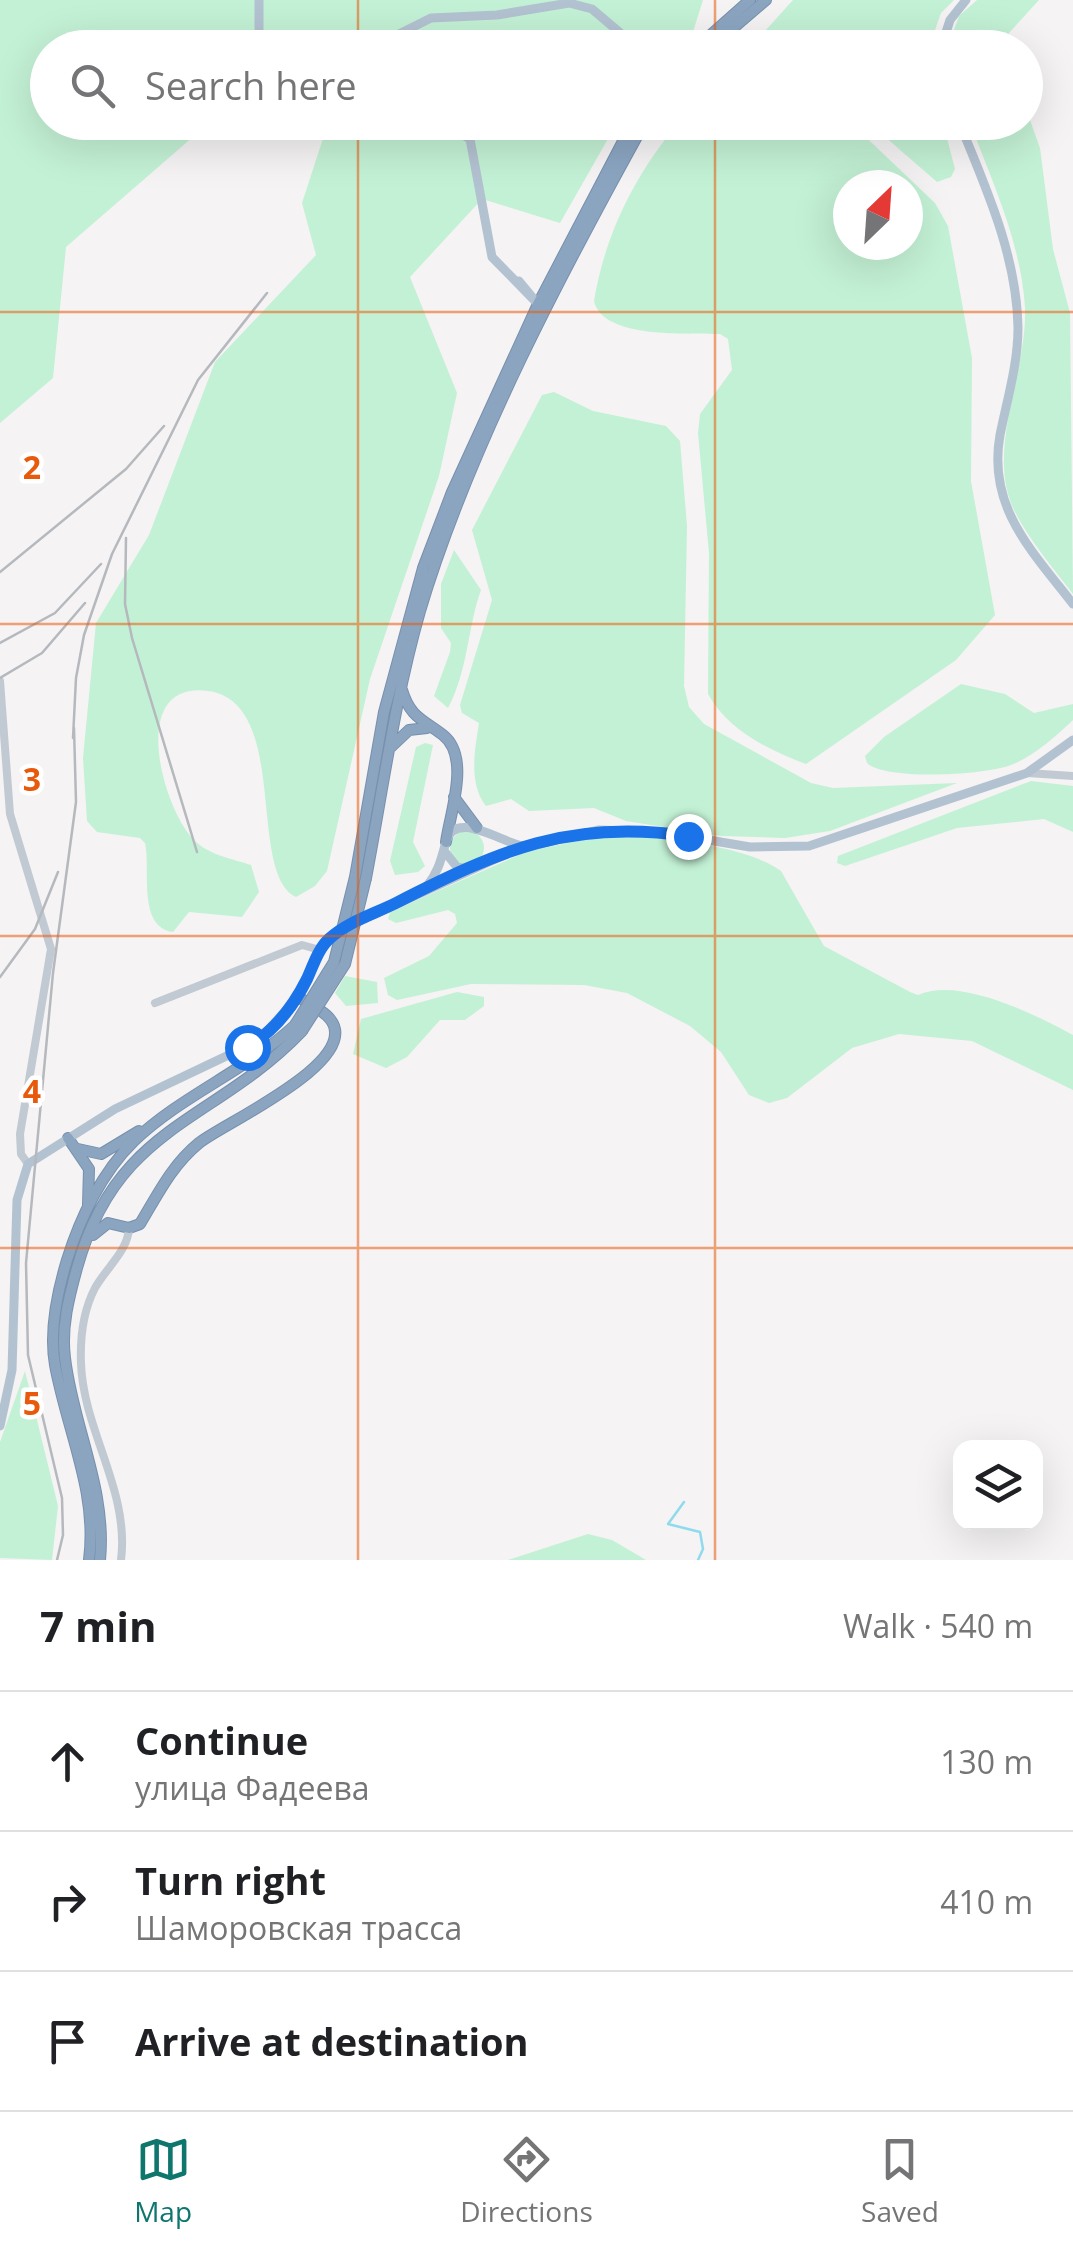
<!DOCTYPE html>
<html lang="en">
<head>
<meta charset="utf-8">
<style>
  body { margin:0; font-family:"Open Sans",sans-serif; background:#f2f2f2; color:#202124 }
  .controls { position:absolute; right:30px; bottom:30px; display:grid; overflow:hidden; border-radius:20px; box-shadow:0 10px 40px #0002 }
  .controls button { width:90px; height:90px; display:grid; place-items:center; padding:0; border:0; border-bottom:2px solid #e0e0e0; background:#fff; color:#202124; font:50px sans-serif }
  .compass { position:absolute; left:833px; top:170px; width:90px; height:90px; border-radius:50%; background:#fff; box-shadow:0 10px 40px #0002; rotate:25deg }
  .stop { position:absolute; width:30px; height:30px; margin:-22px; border:8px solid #1a73e8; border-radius:50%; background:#fff }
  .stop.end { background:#1a73e8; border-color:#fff; box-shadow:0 2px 10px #0008 }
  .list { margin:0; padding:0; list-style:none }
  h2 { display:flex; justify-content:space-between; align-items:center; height:130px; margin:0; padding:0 40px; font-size:42px }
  h2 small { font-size:32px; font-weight:400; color:#757577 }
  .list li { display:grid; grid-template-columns:65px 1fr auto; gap:30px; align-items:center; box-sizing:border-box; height:140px; padding:0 40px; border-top:2px solid #e0e0e0 }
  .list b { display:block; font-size:38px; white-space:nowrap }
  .list p { margin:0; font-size:32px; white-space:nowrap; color:#757577 }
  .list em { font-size:32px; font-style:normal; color:#757577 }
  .icon { flex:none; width:55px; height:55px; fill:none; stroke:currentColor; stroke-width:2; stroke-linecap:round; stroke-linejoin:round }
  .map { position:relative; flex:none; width:1073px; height:1560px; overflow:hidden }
  .search { position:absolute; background:#fff; box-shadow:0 10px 40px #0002; left:30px; right:30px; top:30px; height:110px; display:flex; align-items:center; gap:25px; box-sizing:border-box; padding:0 35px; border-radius:55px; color:#757577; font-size:38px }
  .sheet { height:550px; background:#fff }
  nav { display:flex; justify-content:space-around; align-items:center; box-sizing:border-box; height:140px; border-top:2px solid #e0e0e0; background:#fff; font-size:28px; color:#757577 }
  nav a { display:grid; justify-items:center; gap:5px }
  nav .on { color:#0f766e }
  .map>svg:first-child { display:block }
  .green { fill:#c3f1d5; fill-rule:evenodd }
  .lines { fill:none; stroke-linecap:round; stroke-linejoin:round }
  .stream { stroke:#90daee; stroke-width:2.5 }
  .highway-casing { stroke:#7690ad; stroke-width:12 }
  .minor { stroke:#c1cad2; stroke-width:8 }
  .major { stroke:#b3c2d1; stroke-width:9 }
  .highway { stroke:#8ba5c1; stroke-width:10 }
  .rail { stroke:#b5b8bd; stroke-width:2.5 }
  .highway-bridge-casing { stroke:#7690ad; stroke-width:12; stroke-linecap:butt }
  .highway-bridge { stroke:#8ba5c1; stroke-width:10 }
  .route { stroke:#1a73e8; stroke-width:12 }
  .grid { fill:none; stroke:#e8590c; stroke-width:2.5; stroke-opacity:0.55 }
  .grid-label { font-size:32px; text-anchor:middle; font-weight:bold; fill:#e8590c; stroke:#fff; stroke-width:9; stroke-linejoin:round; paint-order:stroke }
</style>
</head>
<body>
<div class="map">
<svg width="1073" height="1560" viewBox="0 0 1073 1560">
  <rect width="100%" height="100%" fill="#f5f3f3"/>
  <!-- green -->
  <path class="green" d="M0,0h703l-11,35 -11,12 -633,1v74l161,1 -143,124 -13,131 -53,45z
    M793,0h161l-13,13 -12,34h-150l-13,-7 -1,-9z
    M977,0h62l-30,33 -6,14h-55l11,-31z
    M1026,109l14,39 13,101 17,64 3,281c-20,-26 -43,-53 -58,-82 -31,-61 13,-140 10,-205 -4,-64 -33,-126 -55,-184l56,-1z
    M328,123h289l-57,100 -78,-24 -72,78 47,116 -18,83 -69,203 -43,192 -12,15 -19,11c-50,-24 -5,-195 -88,-206 -82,-11 -45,120 -13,150 14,14 38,18 56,24l8,27 -17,25 -53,-5 -16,20c-36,-5 -22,-63 -28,-89l-5,-5 -43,-6 -10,-11 -4,-63 13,-135 53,-88 66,-173 101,-107 -14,-52z
    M678,123h173l84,80 13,23 24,132 -1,123 24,134 -39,45 -150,104c-38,-14 -78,-34 -98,-70l1,-141 -11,-120 2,-19 32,-44 -4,-31 -8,-5c-32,-1 -118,5 -126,-33 11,-67 41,-126 84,-178zM848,185h60v60h-60z
    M869,123h74l12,46 -4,8 -14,5z
    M554,392l39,19 73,15 14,15 7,85 -3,160 5,21 15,17 107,59 22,5 124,-5 -127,48 -45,7 -63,-2 -96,-15 -32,-13 -65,3 -18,-12 -25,7c-18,-23 -11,-57 -7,-83l-17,-10 -2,-8 32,-105 -20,-70 70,-135z
    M454,550l27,40c-13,35 -13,81 -33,118l-14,-12 16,-44 1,-9 -10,-15v-44z
    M961,684l44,10 29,19 39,-9v16c-18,17 -39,36 -62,45 -25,10 -125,16 -144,-2l-2,-7 19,-19z
    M425,743l8,2 -20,97 12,24 -7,6 -23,3 -5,-14 26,-114z
    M1031,781l42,5v46l-29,-13 -87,9 -112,38 -8,-3 1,-7z
    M450 848a17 17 0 1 1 34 0a17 17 0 1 1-34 0Z
    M651,837c42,7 93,9 130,34l43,75 86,46 8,3c41,-19 118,20 155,40v55l-101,-49 -73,-7 -47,14 -65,50 -18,5 -20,-8 -28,-43 -31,-26 -63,-33 -43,-8 -113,-1 -74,16 -9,-5 -4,-17 45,-22 28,-33 -2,-9 -7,-4 -52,13 -8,-4 2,-7 138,-61 65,-13z
    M345,976l32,6 1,21 -32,3 -11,-13z
    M457,992l27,5v9l-19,14h-25l-33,37 -21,11 -33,-14 8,-35z
    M25,1371l33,135 -6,54 -52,-2v-116z
    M588,1534l24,6 34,20h-138z"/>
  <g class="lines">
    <!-- stream -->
    <path class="stream" d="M684,1502l-16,22 32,8 3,17 -5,11"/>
    <defs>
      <path id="highway" d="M696,48l54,-48
        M710,48l56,-48
        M402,690c8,27 20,29 41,45 28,22 7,78 3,107
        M391,747l18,-17 18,-2
        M454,797l23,31
        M355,877l29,-165 39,-144 29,-76 86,-188 95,-182
        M366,878c17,-89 29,-180 54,-267 49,-164 142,-339 225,-489
        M68,1138l21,31 -1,36
        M78,1149l23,5 38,-23
        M93,1235l15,-12 21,5 11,-4c18,-30 32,-59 59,-81 23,-19 165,-82 131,-124 -7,-9 -22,-16 -32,-22
        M89,1560c9,-68 -22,-129 -34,-195 -6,-34 2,-72 12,-105 13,-42 35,-88 67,-119 48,-46 112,-70 161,-116
        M100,1560c7,-71 -27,-133 -35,-202 -4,-31 4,-61 12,-90 40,-144 137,-145 225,-237"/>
    </defs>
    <!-- highway casing -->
    <use href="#highway" class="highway-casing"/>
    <!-- minor -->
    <path class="minor" d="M0,681l10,133 41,135 -31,185 1,20 7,10
      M1027,773l46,3
      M155,1003l147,-58 18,5
      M121,1560c9,-69 -38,-130 -40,-197 -1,-26 2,-52 14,-75 11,-20 33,-37 34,-60"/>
    <!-- major -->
    <path class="major" d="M259,0v48
      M371,48l60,-30 66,-3 72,-12 23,6 46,39
      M675,48l28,-7
      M941,48l9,-28 16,-20
      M441,122l29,17 22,118 46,47 -19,-23
      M959,122c27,66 58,134 59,206 0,36 -11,72 -18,107 -13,72 32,116 73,169
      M445,852l12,15 11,2
      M427,886c12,-15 14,-27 19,-44 9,-34 57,2 78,4
      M0,1426l12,-56 5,-170 11,-36 87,-55 143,-68 40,-44 22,-47 18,-19 177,-81 83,-20 63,2 89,15 59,-1 218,-73 46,-33"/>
    <!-- highway -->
    <use href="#highway" class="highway"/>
    <!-- rail -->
    <path class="rail" d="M126,538l-1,66 7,34 65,214
      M0,572l126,-103 38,-43
      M0,643l55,-30 46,-49
      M0,678l42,-25 43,-50
      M73,738l3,-60 8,-43 28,-81 86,-174 69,-87
      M0,977l35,-48 23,-57
      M57,1560l6,-25 -1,-37 -34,-143 -2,-92 27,-290 23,-171 -2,-74"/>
    <defs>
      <path id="highway-bridge" d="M295,1025l39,-63 21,-85
        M302,1031l43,-67 21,-86"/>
    </defs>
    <!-- highway-bridge casing -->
    <use href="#highway-bridge" class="highway-bridge-casing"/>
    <!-- highway-bridge -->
    <use href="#highway-bridge" class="highway-bridge"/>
  </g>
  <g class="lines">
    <!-- route -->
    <path class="route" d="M247,1047c28,-16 46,-40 60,-68 6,-13 11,-30 22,-40 18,-17 45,-25 67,-36 104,-53 174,-84 292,-67"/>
  </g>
  <!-- grid -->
  <path class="grid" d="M358,0v48M715,0v48M358,122v1438M715,122v1438M0,312h1073M0,624h1073M0,936h1073M0,1248h1073"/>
  <g class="grid-label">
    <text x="32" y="479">2</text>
    <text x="32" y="791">3</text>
    <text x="32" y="1103">4</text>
    <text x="32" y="1415">5</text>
  </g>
</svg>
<div class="controls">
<button><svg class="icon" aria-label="layers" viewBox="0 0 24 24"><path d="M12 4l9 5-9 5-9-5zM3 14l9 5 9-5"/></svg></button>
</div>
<svg class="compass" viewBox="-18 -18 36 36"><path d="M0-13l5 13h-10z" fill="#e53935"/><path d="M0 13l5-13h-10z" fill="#757577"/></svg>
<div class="stop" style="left:247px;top:1047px"></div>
<div class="stop end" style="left:688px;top:836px"></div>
<div class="search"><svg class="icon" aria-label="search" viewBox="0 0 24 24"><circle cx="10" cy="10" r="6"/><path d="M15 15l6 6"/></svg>Search here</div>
</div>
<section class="sheet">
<h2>7 min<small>Walk · 540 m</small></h2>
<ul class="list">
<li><svg class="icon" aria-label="ahead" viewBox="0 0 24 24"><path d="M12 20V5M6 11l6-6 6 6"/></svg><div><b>Continue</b><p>улица Фадеева</p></div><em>130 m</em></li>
<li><svg class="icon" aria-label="right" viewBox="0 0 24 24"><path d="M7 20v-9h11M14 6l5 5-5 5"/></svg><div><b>Turn right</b><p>Шаморовская трасса</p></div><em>410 m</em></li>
<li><svg class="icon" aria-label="arrive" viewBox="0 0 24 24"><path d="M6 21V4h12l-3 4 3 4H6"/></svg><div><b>Arrive at destination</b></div></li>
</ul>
</section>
<nav>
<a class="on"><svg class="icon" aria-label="map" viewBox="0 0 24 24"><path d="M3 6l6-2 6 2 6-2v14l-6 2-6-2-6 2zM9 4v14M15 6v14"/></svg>Map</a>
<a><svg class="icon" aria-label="directions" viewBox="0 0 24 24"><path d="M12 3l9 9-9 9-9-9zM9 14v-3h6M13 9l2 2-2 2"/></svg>Directions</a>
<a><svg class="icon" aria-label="saved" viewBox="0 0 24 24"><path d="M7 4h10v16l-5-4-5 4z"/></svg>Saved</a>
</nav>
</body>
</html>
